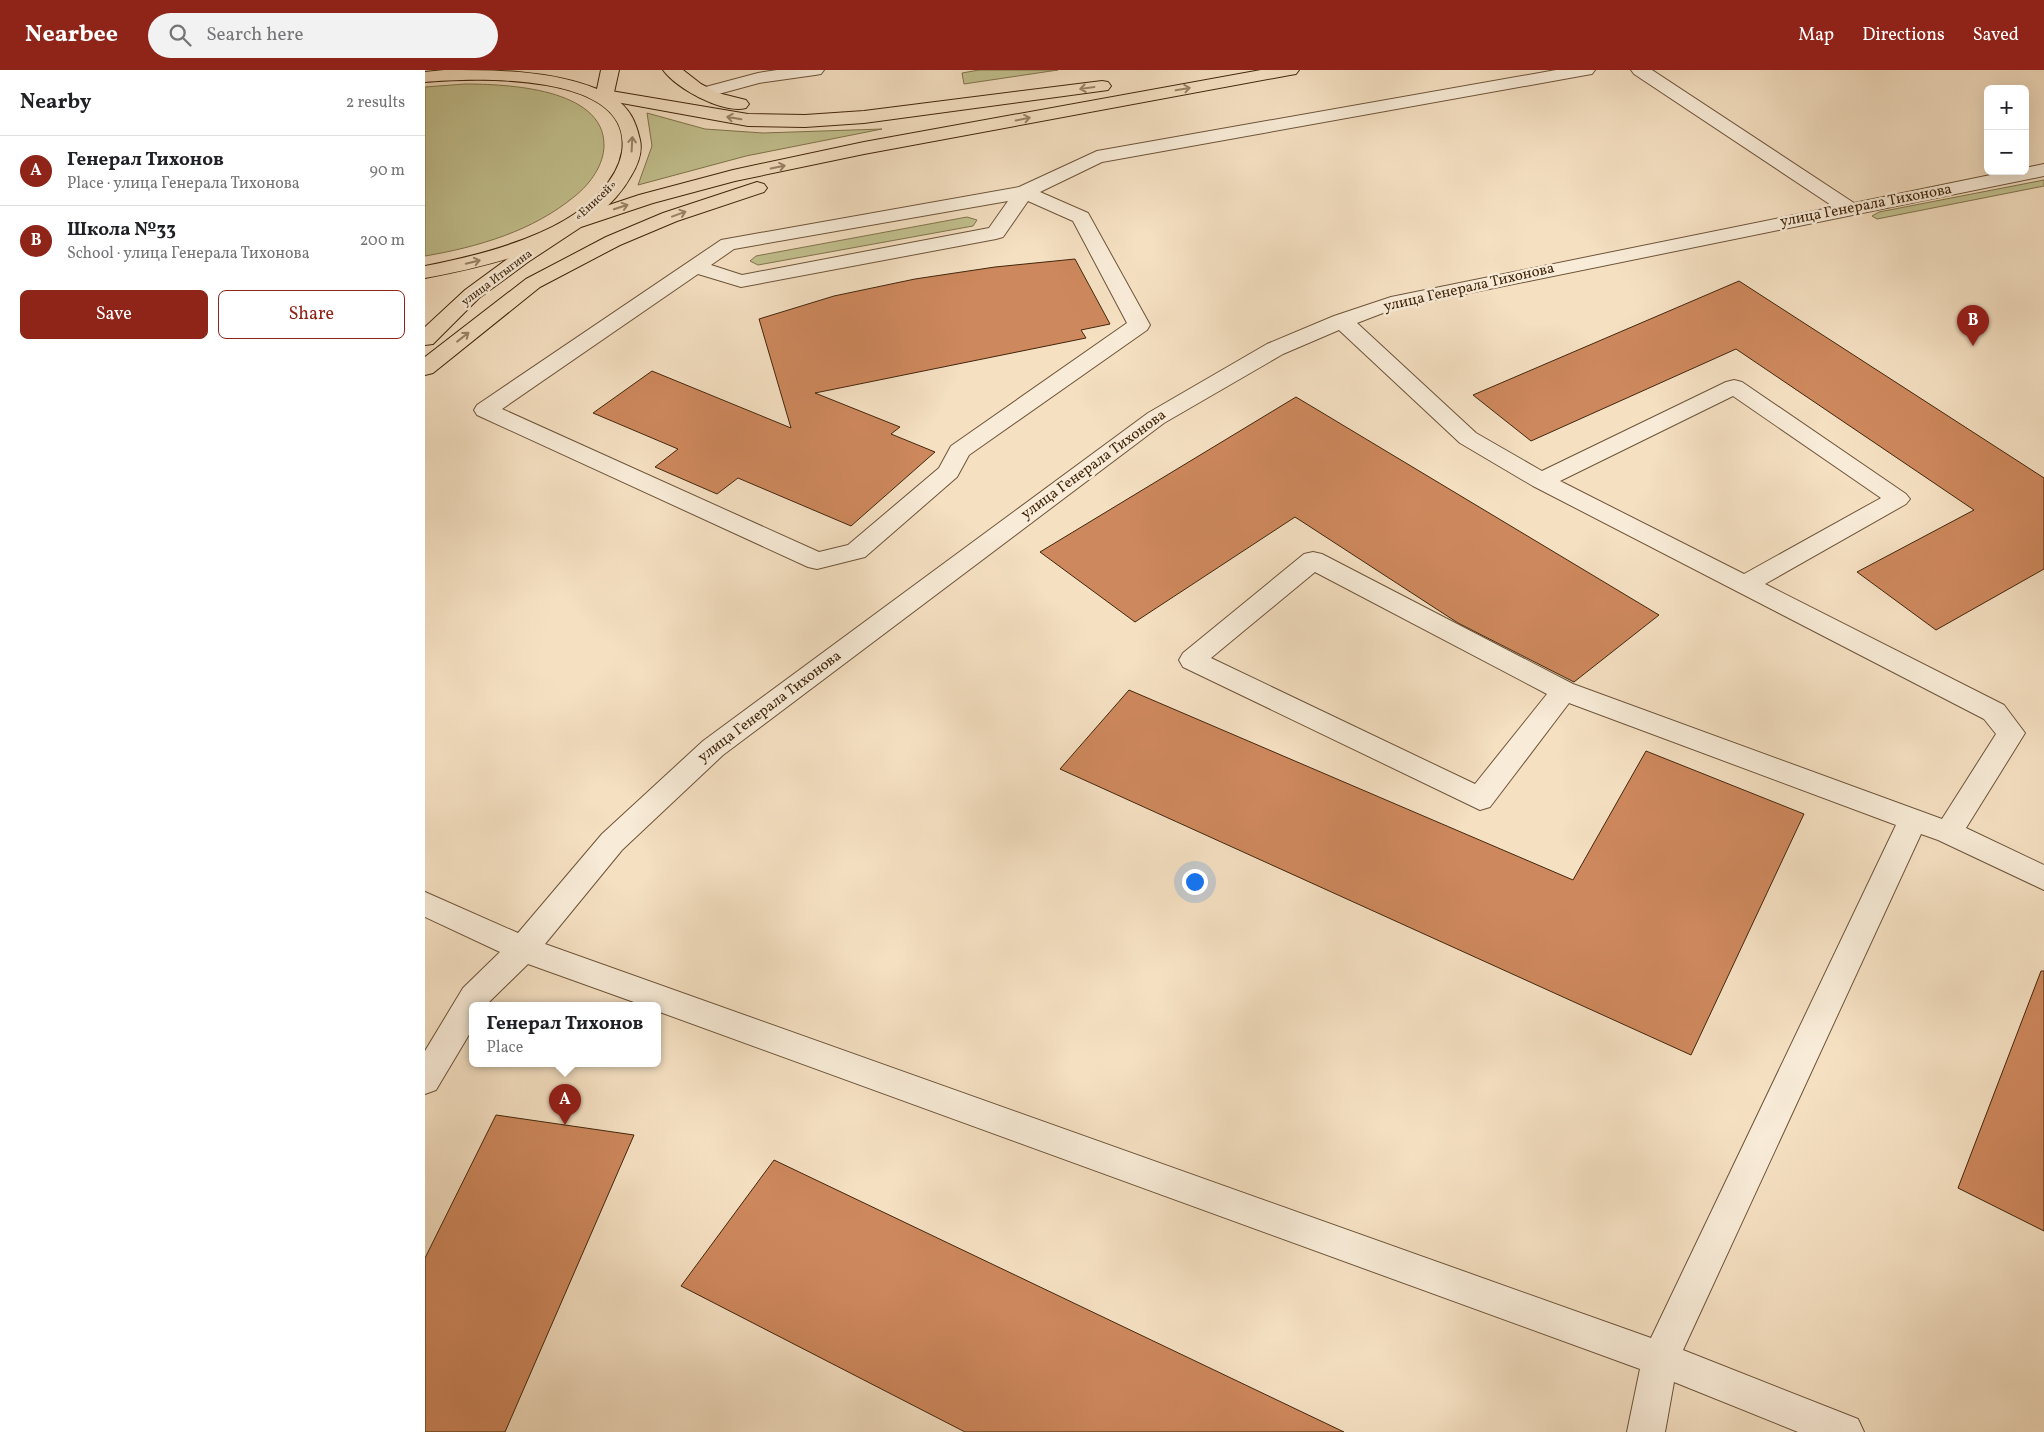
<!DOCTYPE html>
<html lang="en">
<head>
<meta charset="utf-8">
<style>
  body { margin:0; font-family:Vollkorn,serif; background:#f2f2f2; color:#202124 }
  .controls { position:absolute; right:15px; top:15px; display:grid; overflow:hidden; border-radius:8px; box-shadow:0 5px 20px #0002 }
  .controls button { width:45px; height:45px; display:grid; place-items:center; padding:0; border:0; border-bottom:1px solid #e0e0e0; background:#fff; color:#202124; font:25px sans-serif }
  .you { position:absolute; left:769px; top:811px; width:18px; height:18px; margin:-12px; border:4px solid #fff; border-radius:50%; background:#1a73e8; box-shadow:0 0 0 8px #1a73e833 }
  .badge { display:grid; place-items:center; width:32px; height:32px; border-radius:50%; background:#8f2418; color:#fff; font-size:16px; font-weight:700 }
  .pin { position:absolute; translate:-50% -41px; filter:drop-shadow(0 1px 2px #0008) }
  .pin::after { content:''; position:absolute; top:26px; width:18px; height:15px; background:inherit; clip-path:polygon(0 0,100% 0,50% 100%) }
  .popup { position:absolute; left:44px; top:932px; width:192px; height:65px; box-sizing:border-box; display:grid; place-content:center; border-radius:8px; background:#fff; filter:drop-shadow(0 1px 4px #0005); font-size:16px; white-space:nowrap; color:#757577 }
  .popup b { font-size:19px; color:#202124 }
  .popup::after { content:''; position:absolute; left:50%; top:100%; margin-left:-10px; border:10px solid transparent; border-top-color:#fff }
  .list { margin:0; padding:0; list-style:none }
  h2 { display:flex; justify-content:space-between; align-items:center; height:65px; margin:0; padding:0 20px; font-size:21px }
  h2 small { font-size:16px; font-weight:400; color:#757577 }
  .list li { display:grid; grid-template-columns:32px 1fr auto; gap:15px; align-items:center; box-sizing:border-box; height:70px; padding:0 20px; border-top:1px solid #e0e0e0 }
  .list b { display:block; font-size:19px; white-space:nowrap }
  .list p { margin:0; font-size:16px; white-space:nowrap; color:#757577 }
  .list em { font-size:16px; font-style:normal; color:#757577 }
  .actions { display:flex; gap:10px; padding:15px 20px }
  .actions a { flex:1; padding:11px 0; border:1px solid #8f2418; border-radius:8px; text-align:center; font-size:18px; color:#8f2418 }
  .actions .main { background:#8f2418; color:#fff }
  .icon { flex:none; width:28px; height:28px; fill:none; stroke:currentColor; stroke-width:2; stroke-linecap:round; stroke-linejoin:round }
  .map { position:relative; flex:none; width:1619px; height:1362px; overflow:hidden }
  header { display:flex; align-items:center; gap:30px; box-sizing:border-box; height:70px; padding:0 25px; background:#8f2418; color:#fff }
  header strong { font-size:24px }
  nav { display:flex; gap:28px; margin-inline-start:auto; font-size:18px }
  .search { width:350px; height:45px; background:#f2f2f2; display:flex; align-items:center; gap:12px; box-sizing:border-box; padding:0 18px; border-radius:28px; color:#757577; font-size:19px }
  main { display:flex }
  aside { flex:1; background:#fff }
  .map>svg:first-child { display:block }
  .green { fill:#c2c18f; stroke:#82744d }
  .building { fill:#ce885d; stroke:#41260b }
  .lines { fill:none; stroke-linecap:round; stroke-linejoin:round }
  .minor-casing { stroke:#6e5439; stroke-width:2 }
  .major-casing { stroke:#41260b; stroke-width:2 }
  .highway-casing { stroke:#41260b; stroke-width:2 }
  .minor { fill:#f8ebd7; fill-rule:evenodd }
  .major { fill:#f5e0c2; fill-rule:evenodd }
  .highway { fill:#f5e0c2; fill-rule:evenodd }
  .oneway { stroke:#9b8366 }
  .labels { text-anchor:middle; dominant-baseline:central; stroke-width:5; stroke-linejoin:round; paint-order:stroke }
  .far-street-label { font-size:12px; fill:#41260b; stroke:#f8ebd7 }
  .street-label { font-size:15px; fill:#41260b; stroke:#f8ebd7 }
</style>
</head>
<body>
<header>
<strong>Nearbee</strong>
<div class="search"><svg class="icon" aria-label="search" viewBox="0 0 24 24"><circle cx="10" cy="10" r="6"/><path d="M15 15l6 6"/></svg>Search here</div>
<nav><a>Map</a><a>Directions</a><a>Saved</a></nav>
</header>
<main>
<aside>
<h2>Nearby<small>2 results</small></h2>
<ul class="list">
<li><span class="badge">A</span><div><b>Генерал Тихонов</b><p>Place · улица Генерала Тихонова</p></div><em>90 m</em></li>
<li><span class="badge">B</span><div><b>Школа №33</b><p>School · улица Генерала Тихонова</p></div><em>200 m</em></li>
</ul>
<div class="actions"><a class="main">Save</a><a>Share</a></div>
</aside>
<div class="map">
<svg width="1619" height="1362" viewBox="0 0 1619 1362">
  <rect width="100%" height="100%" fill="#f5e0c2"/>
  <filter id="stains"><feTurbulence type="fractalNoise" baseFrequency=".004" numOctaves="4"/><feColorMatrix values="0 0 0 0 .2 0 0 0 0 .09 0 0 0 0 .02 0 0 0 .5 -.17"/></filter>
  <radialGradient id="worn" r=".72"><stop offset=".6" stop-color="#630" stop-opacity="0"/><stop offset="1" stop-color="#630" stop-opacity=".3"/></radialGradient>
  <!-- green -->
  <path class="green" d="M554,0h79l-94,14 -2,-11z
    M40,14c41,0 139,4 139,61 0,20 -14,39 -29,51 -42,35 -97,51 -150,60v-169z
    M222,43l58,16 58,4 119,-4 -136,27 -108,29 14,-39z
    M1619,110v6l-167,33 -5,-3 7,-4z
    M542,147l10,3 -4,6 -215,39 -8,-4 6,-5z"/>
  <!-- building -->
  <path class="building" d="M650,189l35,65 -29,6 5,8 -271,55 85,34 -9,7 44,18 -84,74 -113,-48 -21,16 -62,-27 23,-18 -85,-36 59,-42 139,57 -32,-109 75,-23 81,-17 80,-12z
    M1314,211l305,197v91l-108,61 -79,-58 117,-62 -238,-161 -205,92 -58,-46z
    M871,327l363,218 -85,67 -116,-59 -163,-106 -160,105 -95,-70z
    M704,620l444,190 73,-129 158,63 -113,241 -631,-286z
    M1616,901h3v260l-86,-43z
    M71,1045l138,20 -129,297h-80v-174z
    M349,1090l570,272h-379l-284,-146z"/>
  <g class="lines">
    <defs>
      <path id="minor" d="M352,0h47l-3,4 -6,1 -56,8 -55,15 -6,-1 -3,-4 3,-4 60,-16z
        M1131,0h39l-3,4 -6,1 -484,87 -62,30 48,21 62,112 -3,5 -178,125 -12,22 -92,80 -48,12 -9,-2 -331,-152 -3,-5 3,-5 244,-165 298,-53 78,-36zM583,131l-19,27 -247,47 -31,-10 23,-16zM603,131l45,20 54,102 -176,123 -12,22 -91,77 -29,7 -317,-143 196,-135 43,13 255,-48 7,-2z
        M1206,0h21l202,133 156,-32h15v-3l19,-4v12l-648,132 -39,15 119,110 66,38 184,-89 8,-2 8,2 164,112 4,5 -4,5 -141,80 239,121 21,28 -59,95 78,37v25l-106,-50 -17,-6 -238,516 175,69 6,13h-66l-124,-50 -9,50h-38l13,-63 -983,-358v-5h-12l-117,-42 -43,42h-12v22l-37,62 -11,4v-43l38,-63 37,-36 -75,-35v-25l93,41 84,-99 101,-93 445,-328 119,-69 67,-28 57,-19 443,-90 -200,-133zM914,260l121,113 73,43 451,233 12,15 -54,85 -369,-135 -251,-130 -9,-2 -9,2 -121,99 -4,7 4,7 297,143 10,-3 79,-104 327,122 -245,513 -1106,-394 77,-94 101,-95 441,-332 119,-69zM1308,326l148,102 -137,76 -184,-93zM890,502l232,122 -72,90 -264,-126z"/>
      <path id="major" d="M238,0h20l18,14 17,9 28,7 3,4 -3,4c-23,6 -69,-19 -83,-38z
        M836,0h38l-3,4 -6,1 -426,79 -129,27 -82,22 -72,24 -53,35 -49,36 -46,46 -8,1v-18l40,-37 49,-36 53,-35 72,-24 94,-25 131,-28z
        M677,11l6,1 3,4 -3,4 -244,33 -59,4 -57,-1 -143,-26 -6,-1 -3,-4 3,-4 6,-1 143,24 57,1 59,-4z
        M332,112l7,2 3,4 -3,4 -87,29 -57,24 -80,42 -107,86 -8,2v-18l101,-78 80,-42 57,-24z"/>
      <path id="highway" d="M19,0c50,0 107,0 153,19l4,-19h18l-6,27c17,11 23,25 27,43 3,13 -3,26 -9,36 -37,67 -137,89 -206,102v-12c46,-9 99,-22 140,-46 24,-14 52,-39 57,-68 12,-81 -148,-74 -197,-70v-10z"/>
    </defs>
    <!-- minor casing -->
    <use href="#minor" class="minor-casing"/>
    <!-- major casing -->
    <use href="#major" class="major-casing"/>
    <!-- highway casing -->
    <use href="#highway" class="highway-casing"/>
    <!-- minor -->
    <use href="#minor" class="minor"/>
    <!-- major -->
    <use href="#major" class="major"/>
    <!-- highway -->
    <use href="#highway" class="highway"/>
  </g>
  <!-- one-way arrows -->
  <defs><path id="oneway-shaft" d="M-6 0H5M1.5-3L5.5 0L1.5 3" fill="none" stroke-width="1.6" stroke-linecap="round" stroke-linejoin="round" transform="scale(1.25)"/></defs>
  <g class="oneway">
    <use href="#oneway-shaft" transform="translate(662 18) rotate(172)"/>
    <use href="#oneway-shaft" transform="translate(758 19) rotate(-10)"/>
    <use href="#oneway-shaft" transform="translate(309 48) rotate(-170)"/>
    <use href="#oneway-shaft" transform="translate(598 49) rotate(-12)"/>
    <use href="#oneway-shaft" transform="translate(207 74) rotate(-87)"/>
    <use href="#oneway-shaft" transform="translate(353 97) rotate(-12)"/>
    <use href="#oneway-shaft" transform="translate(196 137) rotate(-18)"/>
    <use href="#oneway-shaft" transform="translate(254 144) rotate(-20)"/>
    <use href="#oneway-shaft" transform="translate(48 192) rotate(-14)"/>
    <use href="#oneway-shaft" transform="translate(38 267) rotate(-38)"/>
  </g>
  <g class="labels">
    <!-- far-street labels -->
    <g class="far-street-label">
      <text transform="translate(171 131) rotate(-43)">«Енисей»</text>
      <text transform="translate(72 208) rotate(-37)">улица Итыгина</text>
    </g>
    <!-- street labels -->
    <g class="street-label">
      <text transform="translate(1441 136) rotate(-11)">улица Генерала Тихонова</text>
      <text transform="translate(1044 218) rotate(-13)">улица Генерала Тихонова</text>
      <text transform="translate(669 395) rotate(-36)">улица Генерала Тихонова</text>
      <text transform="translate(345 637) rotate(-37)">улица Генерала Тихонова</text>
    </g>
  </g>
  <rect width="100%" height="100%" filter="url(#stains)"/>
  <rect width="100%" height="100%" fill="url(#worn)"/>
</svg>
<div class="controls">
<button>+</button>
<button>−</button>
</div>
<div class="you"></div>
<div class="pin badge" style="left:140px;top:1055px">A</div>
<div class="popup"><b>Генерал Тихонов</b>Place</div>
<div class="pin badge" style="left:1548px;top:276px">B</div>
</div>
</main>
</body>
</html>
